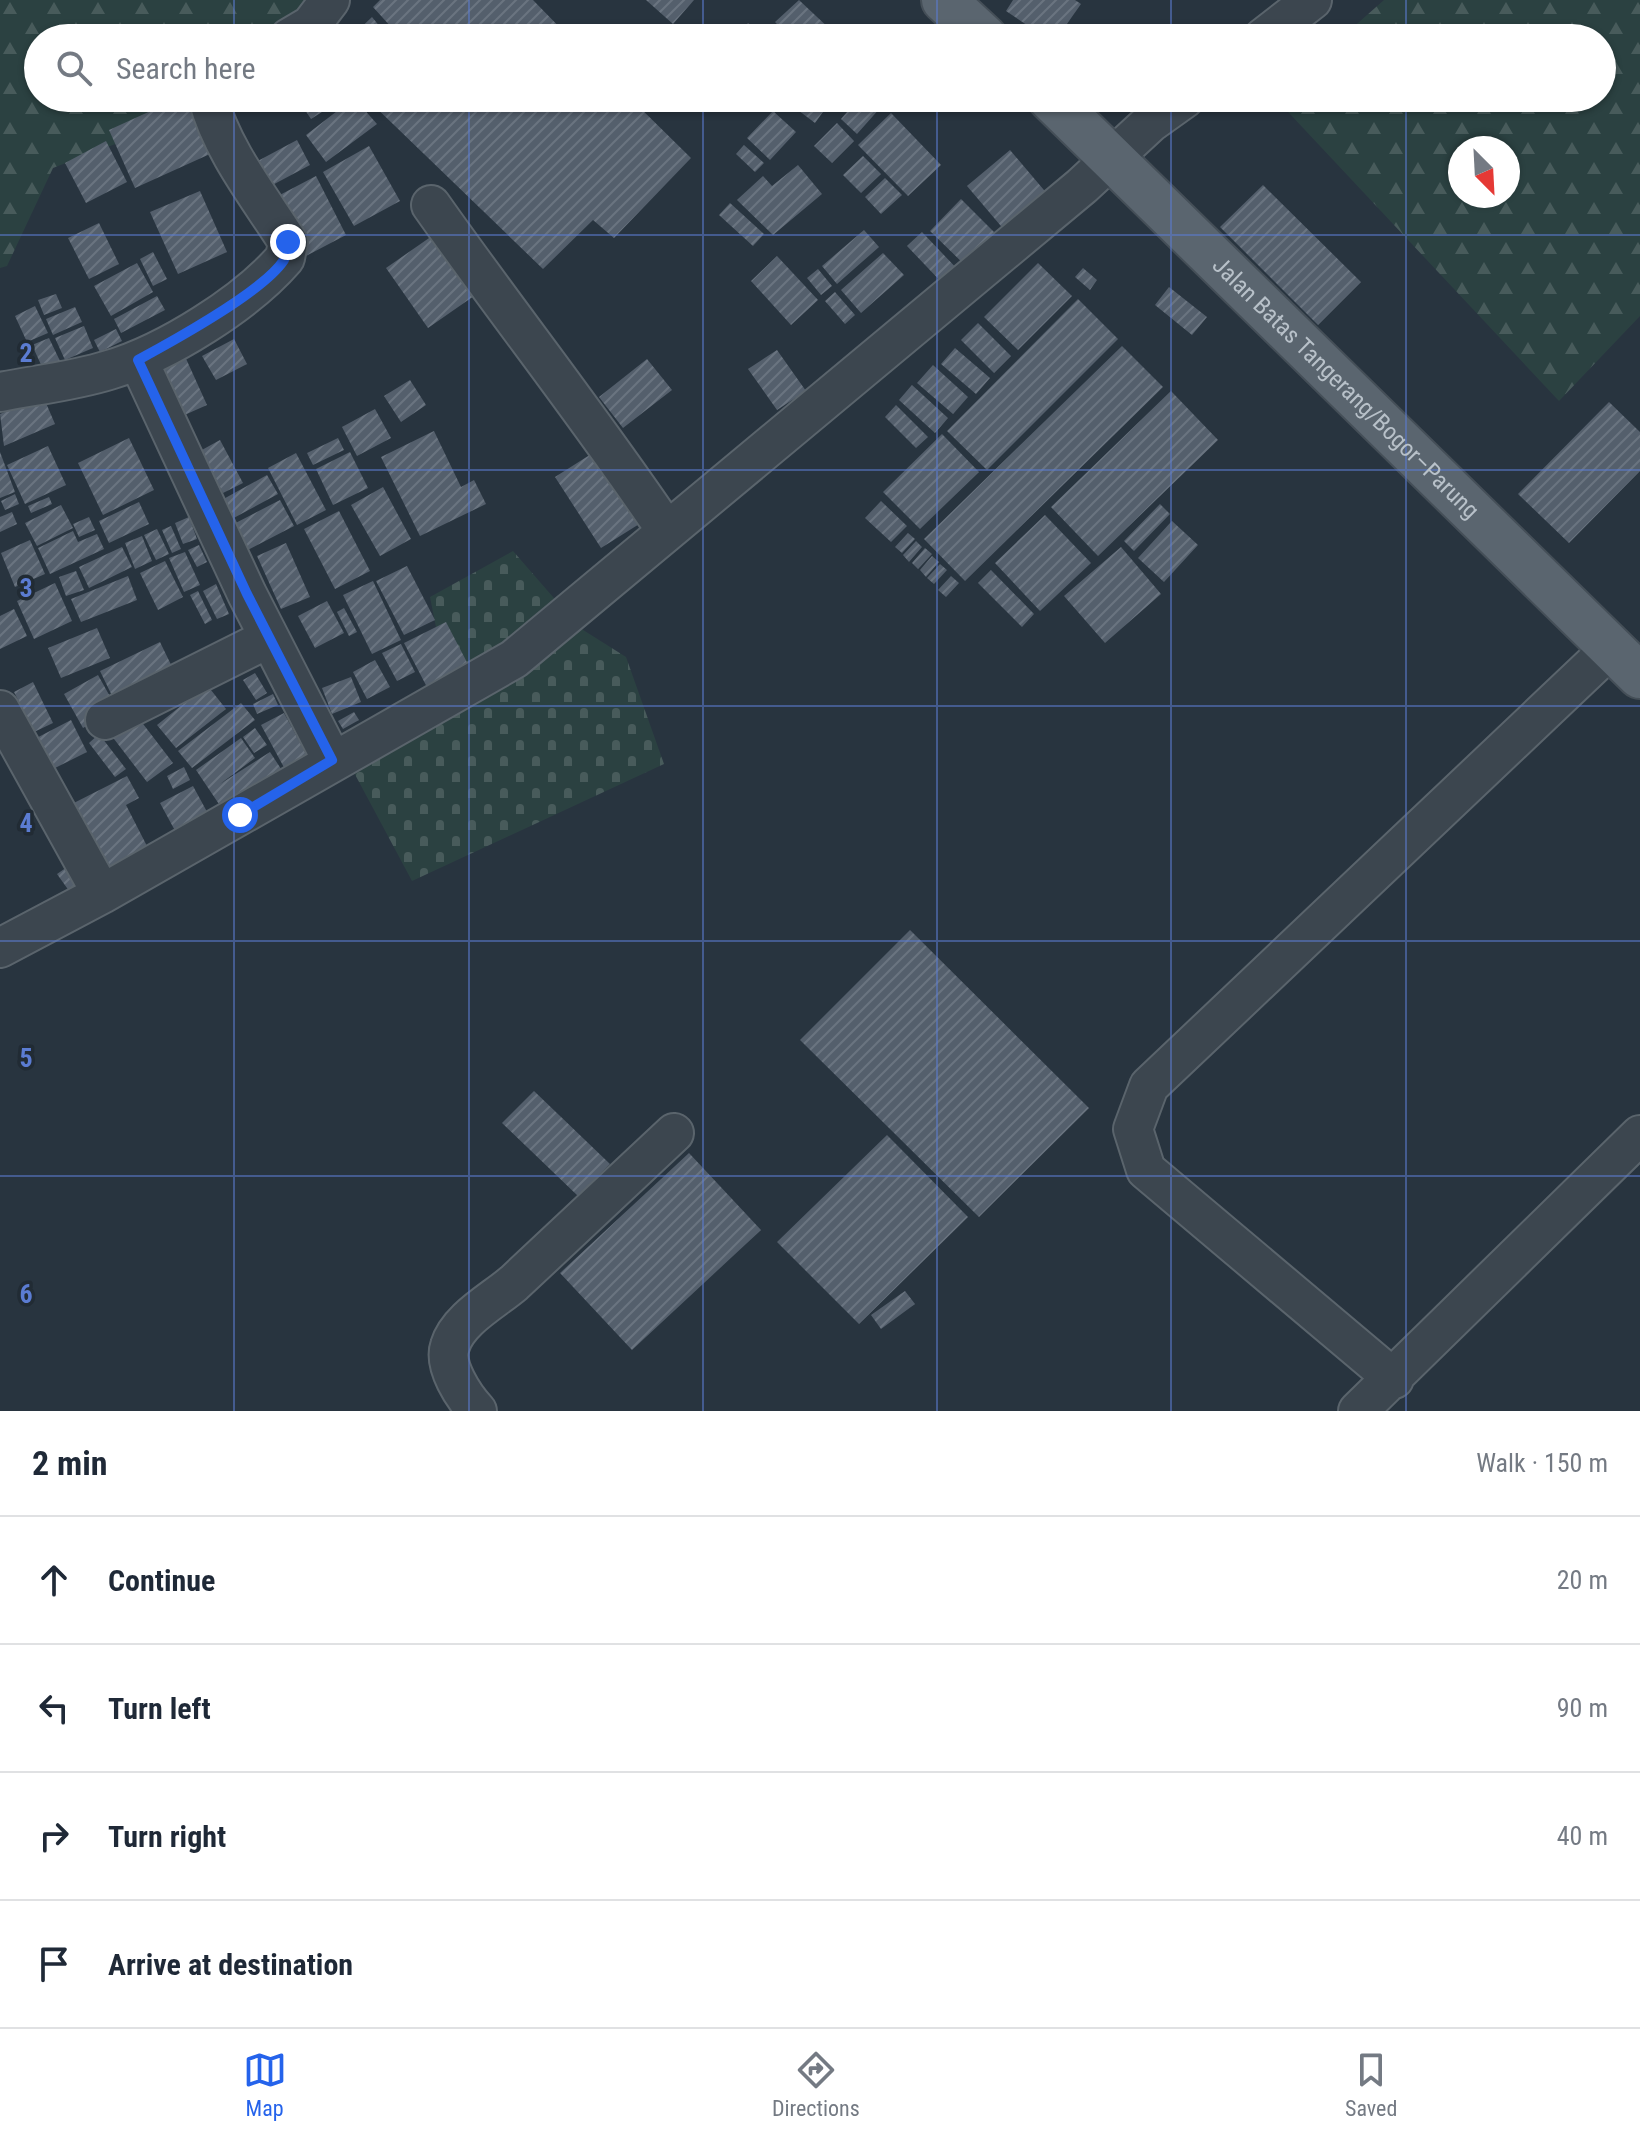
<!DOCTYPE html>
<html lang="en">
<head>
<meta charset="utf-8">
<style>
  body { margin:0; font-family:"Roboto Condensed",sans-serif; background:#f6f6f7; color:#1f2937 }
  .compass { position:absolute; left:1448px; top:136px; width:72px; height:72px; border-radius:50%; background:#fff; box-shadow:0 2px 6px #0004; rotate:156deg }
  .stop { position:absolute; width:24px; height:24px; margin:-18px; border:6px solid #2563eb; border-radius:50%; background:#fff }
  .stop.end { background:#2563eb; border-color:#fff; box-shadow:0 2px 8px #0008 }
  .list { margin:0; padding:0; list-style:none }
  h2 { display:flex; justify-content:space-between; align-items:center; height:104px; margin:0; padding:0 32px; font-size:34px }
  h2 small { font-size:26px; font-weight:400; color:#747a83 }
  .list li { display:grid; grid-template-columns:52px 1fr auto; gap:24px; align-items:center; box-sizing:border-box; height:128px; padding:0 32px; border-top:2px solid #e0e1e3 }
  .list b { display:block; font-size:30px; white-space:nowrap }
  .list em { font-size:26px; font-style:normal; color:#747a83 }
  .icon { flex:none; width:44px; height:44px; fill:none; stroke:currentColor; stroke-width:2; stroke-linecap:round; stroke-linejoin:round }
  .map { position:relative; flex:none; width:1640px; height:1411px; overflow:hidden }
  .search { position:absolute; background:#fff; box-shadow:0 2px 6px #0004; left:24px; right:24px; top:24px; height:88px; display:flex; align-items:center; gap:20px; box-sizing:border-box; padding:0 28px; border-radius:44px; color:#747a83; font-size:30px }
  .sheet { height:616px; background:#fff }
  nav { display:flex; justify-content:space-around; align-items:center; box-sizing:border-box; height:112px; border-top:2px solid #e0e1e3; background:#fff; font-size:22px; color:#747a83 }
  nav a { display:grid; justify-items:center; gap:4px }
  nav .on { color:#2563eb }
  .map>svg:first-child { display:block }
  .forest { fill:url(#forest-firs); fill-rule:evenodd }
  .cemetery { fill:url(#cemetery-stones) }
  .building { fill:url(#building-hatch) }
  .lines { fill:none; stroke-linecap:round; stroke-linejoin:round }
  .minor-casing { stroke:#5a646c; stroke-width:42 }
  .major-casing { stroke:#454f58; stroke-width:48 }
  .minor { stroke:#3c464f; stroke-width:38 }
  .major { stroke:#5a656f; stroke-width:44 }
  .route { stroke:#2563eb; stroke-width:10 }
  .grid { fill:none; stroke:#5b7cd2; stroke-width:2; stroke-opacity:0.55 }
  .labels { text-anchor:middle; dominant-baseline:central; stroke-width:7; stroke-linejoin:round; paint-order:stroke }
  .street-label { font-size:24px; fill:#b8c1c9; stroke:#212b34 }
  .grid-label { font-size:26px; text-anchor:middle; font-weight:bold; fill:#5b7cd2; stroke:#212b34; stroke-width:7; stroke-linejoin:round; paint-order:stroke }
</style>
</head>
<body>
<div class="map">
<svg width="1640" height="1411" viewBox="0 0 1640 1411">
  <defs>
    <pattern id="forest-firs" width="22" height="20" patternUnits="userSpaceOnUse" patternTransform="scale(2)"><rect width="22" height="20" fill="#2b4141"/><path d="M5 1l3.5 6h-7zM16 11l3.5 6h-7z" fill="#485b5b"/></pattern>
    <pattern id="cemetery-stones" width="16" height="16" patternUnits="userSpaceOnUse" patternTransform="scale(2)"><rect width="16" height="16" fill="#2b4141"/><path d="M2 7V4a2 2 0 0 1 4 0v3zM10 15v-3a2 2 0 0 1 4 0v3z" fill="#485b5b"/></pattern>
    <pattern id="building-hatch" width="6" height="6" patternUnits="userSpaceOnUse" patternTransform="scale(2)"><rect width="6" height="6" fill="#545f6c"/><path d="M-1 1l2-2M0 6l6-6M5 7l2-2" fill="none" stroke="#6a7480"/></pattern>
  </defs>
  <rect width="100%" height="100%" fill="#28343f"/>
  <!-- forest -->
  <path class="forest" d="M0,0h307l-12,38h-257v60h178l-28,18 -135,52 -46,98 -7,2z
    M1384,0h256v316l-81,85 -284,-303h327v-60h-261zM1460,148h48v48h-48z"/>
  <!-- cemetery -->
  <path class="cemetery" d="M513,551l67,77 46,29 38,107 -252,117 -61,-114 101,-59 -22,-111z"/>
  <!-- building -->
  <path class="building" d="M380,0h153l37,38h-169l-28,-31z
    M646,0h48l-21,24z
    M799,0l34,32 -6,6h-37l-15,-16z
    M1013,0h62l6,4 -24,34h-11l-40,-27z
    M372,17l17,21h-39z
    M748,23l19,15h-31z
    M179,98h5l26,56 -75,34 -26,-58z
    M297,98h47l-33,21z
    M354,98l23,26 -51,38 -20,-27z
    M366,98h264l61,60 -77,80 -21,-18 -50,49z
    M782,98h51l-18,25z
    M859,98h30l-32,36 -16,-15z
    M773,111l23,21 -26,28 -23,-22z
    M891,113l50,52 -33,31 -50,-51z
    M837,123l17,18 -22,22 -18,-17z
    M297,140l13,25 -45,24 -13,-25z
    M106,141l21,41 -41,21 -21,-40z
    M744,145l20,18 -9,9 -19,-18z
    M369,146l31,55 -46,25 -31,-54z
    M1010,150l39,46 -43,36 -39,-46z
    M863,156l18,18 -20,19 -18,-18z
    M798,165l24,29 -49,41 -36,-35 26,-24 9,10z
    M316,176l30,59 -40,21 -30,-59z
    M885,178l17,17 -21,19 -16,-17z
    M1263,185l98,97 -43,43 -98,-98z
    M200,191l27,61 -49,22 -28,-62z
    M961,199l40,40 -31,31 -40,-39z
    M730,203l34,31 -11,12 -34,-31z
    M99,223l20,41 -30,15 -21,-41z
    M442,229l42,60 -56,39 -42,-60z
    M864,230l15,17 -42,37 -15,-18z
    M922,232l40,42 -15,14 -40,-42z
    M153,252l14,27 -14,7 -13,-27z
    M883,253l21,22 -43,38 -20,-23z
    M777,256l41,44 -27,25 -40,-44z
    M137,263l16,29 -42,24 -17,-30z
    M1038,263l34,33 -54,54 -34,-33z
    M1083,268l14,12 -7,10 -15,-13z
    M818,269l14,17 -11,9 -14,-17z
    M1169,287l38,30 -15,18 -37,-30z
    M835,292l20,23 -10,9 -20,-23z
    M56,294l6,14 -18,7 -6,-15z
    M157,296l8,14 -44,23 -7,-14z
    M1078,299l40,40 -131,131 -40,-39z
    M35,306l13,27 -21,9 -12,-26z
    M75,307l7,15 -29,13 -7,-16z
    M978,323l33,33 -17,17 -33,-33z
    M84,326l9,22 -28,12 -10,-22z
    M116,329l6,12 -22,11 -6,-12z
    M49,338l11,23 -17,8 -11,-24z
    M234,339l13,25 -31,16 -14,-24z
    M1122,346l41,41 -198,194 -41,-42z
    M955,348l35,30 -14,16 -35,-30z
    M777,350l29,41 -29,19 -29,-41z
    M183,352l24,53 -36,16 -24,-52z
    M647,359l25,31 -49,38 -24,-31z
    M933,365l35,32 -15,17 -36,-31z
    M410,380l16,25 -25,17 -17,-26z
    M912,385l36,33 -13,15 -36,-33z
    M1171,391l47,49 -120,116 -47,-49z
    M43,396l12,28 -51,22 -4,-32z
    M1609,402l31,30v39l-71,72 -51,-49z
    M896,405l32,32 -12,11 -31,-31z
    M375,409l16,29 -34,18 -15,-29z
    M434,431l27,56 13,-7 12,24 -66,32 -39,-79z
    M942,434l37,38 -59,57 -37,-37z
    M129,438l25,52 -51,25 -25,-52z
    M338,438l6,12 -31,15 -6,-12z
    M220,440l23,43 -20,10 -23,-42z
    M607,444l45,72 -51,32 -46,-71z
    M48,446l18,39 -41,19 -18,-39z
    M0,452l15,40 -15,6z
    M350,452l18,36 -35,17 -17,-36z
    M296,453l30,57 -29,15 -29,-57z
    M267,475l11,19 -59,32 -10,-19z
    M383,487l28,52 -31,17 -29,-51z
    M15,494l4,10 -14,6 -4,-9z
    M49,497l3,7 -21,9 -3,-7z
    M280,500l14,26 -60,31 -14,-26z
    M881,501l26,25 -16,16 -26,-24z
    M139,502l10,22 -40,19 -10,-22z
    M1160,504l10,10 -36,37 -10,-10z
    M61,505l12,23 -36,18 -12,-23z
    M339,511l31,60 -35,18 -31,-60z
    M12,512l5,12 -17,8v-15z
    M1045,515l46,48 -51,48 -45,-48z
    M89,517l6,13 -16,7 -6,-13z
    M189,517l8,22 -14,5 -8,-21z
    M1172,521l26,24 -34,37 -26,-24z
    M171,526l10,23 -9,4 -10,-23z
    M157,529l12,25 -13,6 -12,-25z
    M73,531l5,11 19,-8 7,15 -54,25 -12,-26z
    M908,533l7,6 -13,14 -7,-6z
    M142,536l10,25 -17,8 -10,-26z
    M30,540l15,34 -30,13 -14,-34z
    M916,541l6,6 -13,15 -6,-7z
    M286,543l24,54 -29,12 -24,-53z
    M199,545l8,17 -10,5 -9,-17z
    M122,547l10,20 -43,21 -10,-21z
    M1121,547l40,47 -56,49 -41,-47z
    M925,548l7,6 -14,15 -6,-6z
    M185,552l15,33 -16,7 -15,-34z
    M932,556l7,6 -13,15 -6,-7z
    M165,561l18,36 -25,13 -18,-37z
    M940,564l7,6 -13,14 -7,-6z
    M407,566l28,54 -31,15 -28,-54z
    M991,570l43,44 -12,13 -44,-44z
    M76,571l8,19 -18,6 -7,-19z
    M128,576l9,24 -56,22 -10,-23z
    M951,576l8,7 -13,14 -8,-7z
    M373,581l28,59 -29,14 -29,-59z
    M55,583l17,38 -38,18 -17,-38z
    M216,584l13,30 -12,5 -14,-28z
    M198,591l14,29 -7,4 -15,-29z
    M327,601l17,32 -29,15 -17,-32z
    M344,608l13,24 -8,4 -12,-24z
    M14,609l13,27 -27,13v-33z
    M446,622l25,48 -42,21 -25,-48z
    M97,628l13,30 -49,20 -13,-30z
    M160,642l16,33 -60,29 -16,-33z
    M401,644l14,28 -18,9 -15,-28z
    M375,660l15,27 -23,12 -14,-27z
    M255,673l12,20 -11,7 -13,-20z
    M98,675l19,34 -34,19 -19,-34z
    M351,677l10,25 -29,12 -10,-26z
    M33,682l20,41 -19,9 -20,-40z
    M207,685l19,24 -50,39 -19,-23z
    M273,694l5,11 -21,9 -4,-10z
    M241,703l14,17 -63,48 -14,-17z
    M354,712l5,8 -16,9 -5,-8z
    M284,713l26,48 -23,12 -26,-48z
    M137,716l36,47 -26,19 -36,-47z
    M71,720l16,32 -46,23 -16,-31z
    M255,728l12,17 -13,8 -11,-16z
    M99,734l27,35 -11,8 -26,-34z
    M241,738l14,20 -35,26 50,-32 15,23 -60,38 -29,-43z
    M184,767l6,13 -17,9 -6,-13z
    M127,776l12,22 -13,7 22,43 -53,27 -33,-66z
    M193,786l19,35 -33,17 -19,-35z
    M70,865l14,22 -12,8 -15,-21z
    M910,930l179,178 -110,109 -179,-177z
    M534,1091l76,73 -32,32 -76,-73z
    M887,1135l81,82 -109,107 -82,-82z
    M689,1153l72,77 -129,120 -72,-77z
    M905,1291l10,13 -34,25 -10,-14z"/>
  <g class="lines">
    <defs>
      <path id="minor" d="M289,38l22,-13 19,-25
        M1263,38l49,-38
        M431,205c77,109 160,214 235,325
        M138,360l109,234 85,166
        M0,392c36,-7 74,-11 109,-22 58,-17 137,-67 176,-112l3,-16c-28,-44 -67,-93 -80,-144
        M0,710l102,184
        M105,720l164,-82
        M0,948l102,-54 412,-235 568,-473 68,-63 35,-25
        M1394,1379l-248,-209 -13,-41 16,-43 462,-438
        M477,1411c-13,-14 -34,-45 -27,-65 8,-27 43,-45 64,-63 54,-50 107,-100 160,-150
        M1358,1411l282,-276"/>
      <g id="major">
        <path d="M944,0l41,38"/>
        <path id="s1" d="M1050,98l590,578"/>
      </g>
    </defs>
    <!-- minor casing -->
    <use href="#minor" class="minor-casing"/>
    <!-- major casing -->
    <use href="#major" class="major-casing"/>
    <!-- minor -->
    <use href="#minor" class="minor"/>
    <!-- major -->
    <use href="#major" class="major"/>
  </g>
  <g class="lines">
    <!-- route -->
    <path class="route" d="M240,815l92,-55 -85,-166 -109,-234c35,-19 125,-68 146,-100 3,-5 3,-12 4,-18"/>
  </g>
  <!-- grid -->
  <path class="grid" d="M234,0v38M469,0v38M703,0v38M937,0v38M1171,0v38M1406,0v38M234,98v1313M469,98v1313M703,98v1313M937,98v1313M1171,98v1313M1406,98v1313M0,235h1640M0,470h1640M0,706h1640M0,941h1640M0,1176h1640"/>
  <g class="labels">
    <!-- street labels -->
    <g class="street-label">
      <text stroke="none"><textPath href="#s1" startOffset="414">Jalan Batas Tangerang/Bogor–Parung</textPath></text>
    </g>
  </g>
  <g class="grid-label">
    <text x="26" y="362">2</text>
    <text x="26" y="597">3</text>
    <text x="26" y="832">4</text>
    <text x="26" y="1067">5</text>
    <text x="26" y="1303">6</text>
  </g>
</svg>
<svg class="compass" viewBox="-18 -18 36 36"><path d="M0-13l5 13h-10z" fill="#e53935"/><path d="M0 13l5-13h-10z" fill="#747a83"/></svg>
<div class="stop" style="left:240px;top:815px"></div>
<div class="stop end" style="left:288px;top:242px"></div>
<div class="search"><svg class="icon" aria-label="search" viewBox="0 0 24 24"><circle cx="10" cy="10" r="6"/><path d="M15 15l6 6"/></svg>Search here</div>
</div>
<section class="sheet">
<h2>2 min<small>Walk · 150 m</small></h2>
<ul class="list">
<li><svg class="icon" aria-label="ahead" viewBox="0 0 24 24"><path d="M12 20V5M6 11l6-6 6 6"/></svg><div><b>Continue</b></div><em>20 m</em></li>
<li><svg class="icon" aria-label="left" viewBox="0 0 24 24"><path d="M17 20v-9H6M10 6l-5 5 5 5"/></svg><div><b>Turn left</b></div><em>90 m</em></li>
<li><svg class="icon" aria-label="right" viewBox="0 0 24 24"><path d="M7 20v-9h11M14 6l5 5-5 5"/></svg><div><b>Turn right</b></div><em>40 m</em></li>
<li><svg class="icon" aria-label="arrive" viewBox="0 0 24 24"><path d="M6 21V4h12l-3 4 3 4H6"/></svg><div><b>Arrive at destination</b></div></li>
</ul>
</section>
<nav>
<a class="on"><svg class="icon" aria-label="map" viewBox="0 0 24 24"><path d="M3 6l6-2 6 2 6-2v14l-6 2-6-2-6 2zM9 4v14M15 6v14"/></svg>Map</a>
<a><svg class="icon" aria-label="directions" viewBox="0 0 24 24"><path d="M12 3l9 9-9 9-9-9zM9 14v-3h6M13 9l2 2-2 2"/></svg>Directions</a>
<a><svg class="icon" aria-label="saved" viewBox="0 0 24 24"><path d="M7 4h10v16l-5-4-5 4z"/></svg>Saved</a>
</nav>
</body>
</html>
